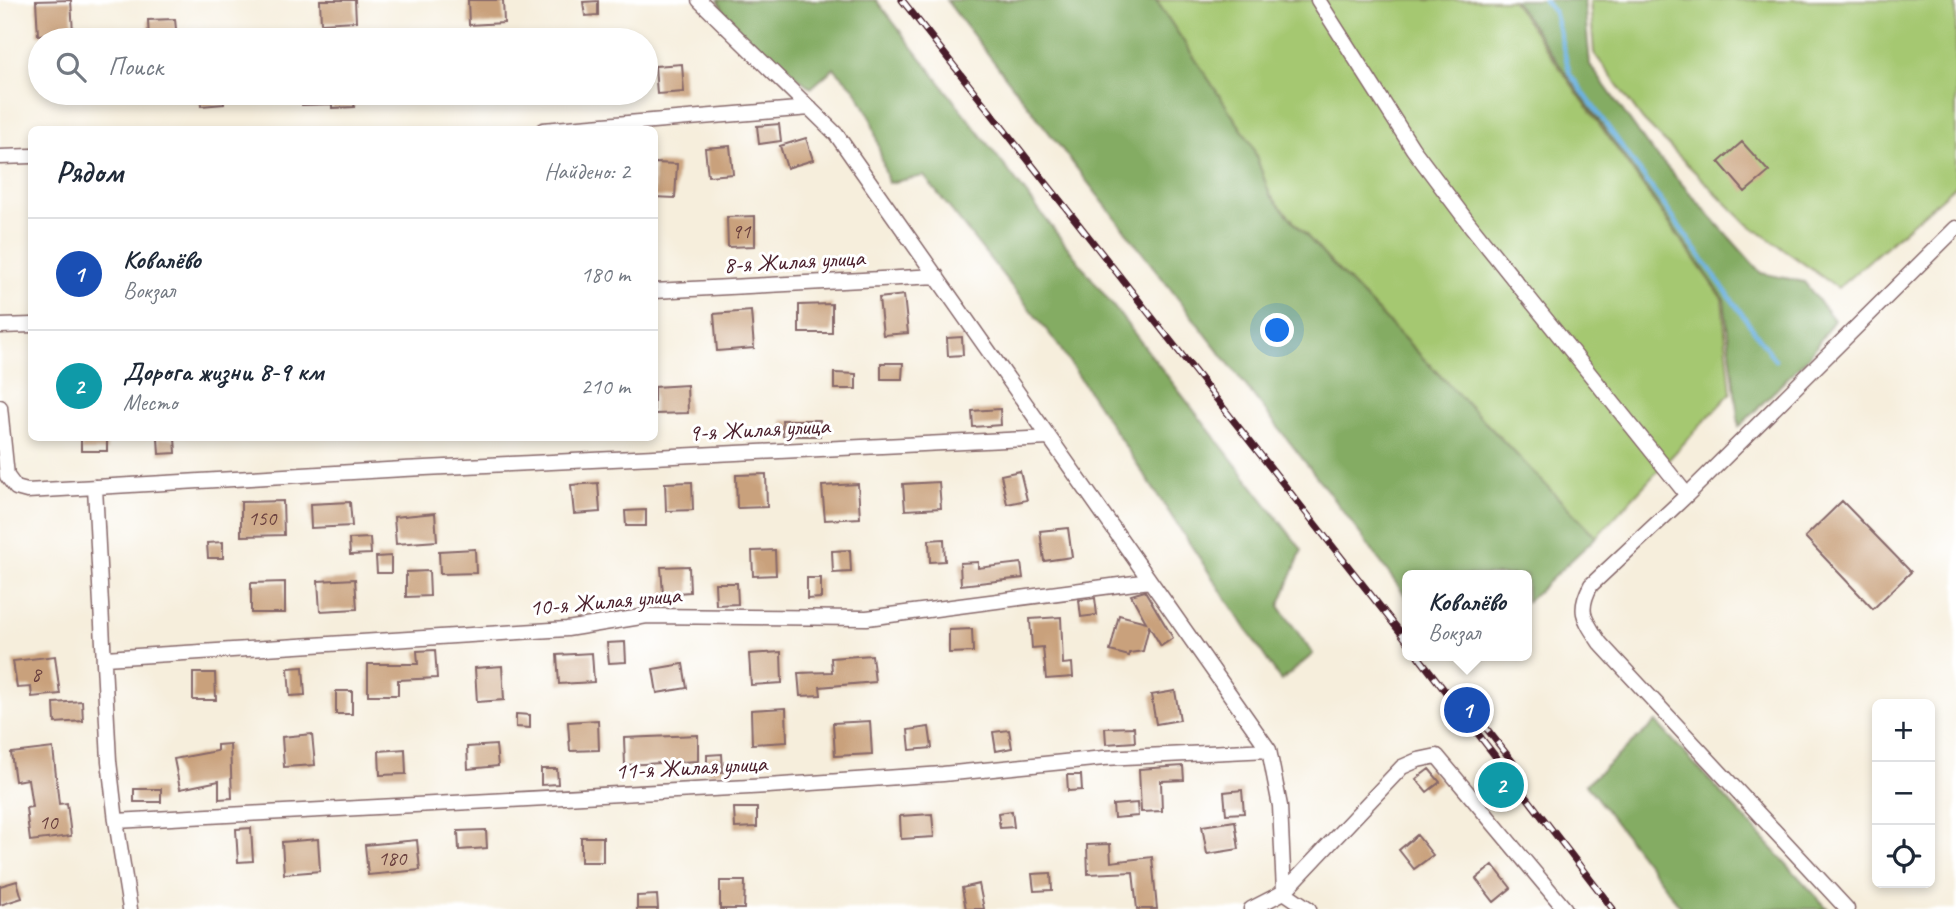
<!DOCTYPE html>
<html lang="ru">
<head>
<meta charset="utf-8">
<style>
  body { margin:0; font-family:Caveat,sans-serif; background:#f2f2f3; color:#1f2937 }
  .controls { position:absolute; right:21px; bottom:21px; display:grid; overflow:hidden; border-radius:10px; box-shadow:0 4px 10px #0003 }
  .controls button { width:63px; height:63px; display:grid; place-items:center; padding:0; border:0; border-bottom:2px solid #e0e1e3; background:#fff; color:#1f2937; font:35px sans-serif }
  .you { position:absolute; left:1278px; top:331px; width:24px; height:24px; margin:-18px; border:5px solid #fff; border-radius:50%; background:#1a73e8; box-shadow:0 0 0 10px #1a73e833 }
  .badge { display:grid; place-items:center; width:46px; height:46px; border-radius:50%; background:#c8321e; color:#fff; font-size:23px; font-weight:700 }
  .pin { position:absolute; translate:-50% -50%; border:4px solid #fff; box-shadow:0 2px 7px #0006 }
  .popup { position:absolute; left:1402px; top:570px; width:130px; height:91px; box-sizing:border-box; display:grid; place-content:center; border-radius:10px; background:#fff; filter:drop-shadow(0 2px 5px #0005); font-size:23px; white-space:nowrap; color:#747a83 }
  .popup b { font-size:26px; color:#1f2937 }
  .popup::after { content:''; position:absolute; left:50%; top:100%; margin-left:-14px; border:14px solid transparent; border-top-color:#fff }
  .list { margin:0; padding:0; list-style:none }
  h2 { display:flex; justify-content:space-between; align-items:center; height:91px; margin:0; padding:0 28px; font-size:30px }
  h2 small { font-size:23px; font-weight:400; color:#747a83 }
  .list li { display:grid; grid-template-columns:46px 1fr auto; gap:21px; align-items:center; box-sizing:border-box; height:112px; padding:0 28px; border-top:2px solid #e0e1e3 }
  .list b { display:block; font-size:26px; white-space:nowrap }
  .list p { margin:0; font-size:23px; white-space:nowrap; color:#747a83 }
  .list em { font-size:23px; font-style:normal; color:#747a83 }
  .icon { flex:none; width:38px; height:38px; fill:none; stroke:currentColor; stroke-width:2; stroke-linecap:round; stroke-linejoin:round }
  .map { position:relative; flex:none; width:1956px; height:909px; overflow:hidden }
  .search { position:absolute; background:#fff; box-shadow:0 4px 10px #0003; left:28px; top:28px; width:630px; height:77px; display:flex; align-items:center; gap:18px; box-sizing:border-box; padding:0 24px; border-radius:38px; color:#747a83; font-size:26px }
  .panel { position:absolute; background:#fff; box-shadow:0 4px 10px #0003; left:28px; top:126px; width:630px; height:315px; border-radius:10px }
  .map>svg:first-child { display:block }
  .green { fill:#a5c871; stroke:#78744e; stroke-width:2 }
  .forest { fill:#84ac63; stroke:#676647; stroke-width:2 }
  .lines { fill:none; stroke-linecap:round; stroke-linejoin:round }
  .stream { stroke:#6cb2e2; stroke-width:4.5 }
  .building { fill:#c9a17b }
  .street-casing { stroke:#866769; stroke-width:17 }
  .street { stroke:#fff; stroke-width:14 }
  .rail-casing { stroke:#4a1f2b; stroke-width:7 }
  .rail { stroke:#fff; stroke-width:4.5; stroke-dasharray:13; stroke-linecap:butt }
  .labels { text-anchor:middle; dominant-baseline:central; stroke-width:6; stroke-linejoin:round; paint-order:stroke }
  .number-label { font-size:21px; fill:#6a403f }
  .street-label { font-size:24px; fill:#4a1f2b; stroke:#fff }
</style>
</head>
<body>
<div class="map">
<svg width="1956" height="909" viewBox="0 0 1956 909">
  <rect width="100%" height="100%" fill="#fff"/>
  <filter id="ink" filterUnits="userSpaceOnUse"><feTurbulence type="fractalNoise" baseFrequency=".0143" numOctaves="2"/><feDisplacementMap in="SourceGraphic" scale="14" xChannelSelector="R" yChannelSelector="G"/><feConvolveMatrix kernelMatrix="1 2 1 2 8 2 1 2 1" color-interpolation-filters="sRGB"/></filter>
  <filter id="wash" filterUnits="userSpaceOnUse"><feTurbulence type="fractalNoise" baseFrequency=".00686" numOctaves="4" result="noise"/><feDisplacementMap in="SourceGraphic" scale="28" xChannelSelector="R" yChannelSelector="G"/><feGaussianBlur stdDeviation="1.57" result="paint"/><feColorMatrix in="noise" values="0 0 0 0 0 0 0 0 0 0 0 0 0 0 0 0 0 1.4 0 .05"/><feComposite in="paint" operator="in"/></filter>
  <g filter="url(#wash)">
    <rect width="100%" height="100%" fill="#f6eedc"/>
    <!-- green -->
    <path class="green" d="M1156,0h356l210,299 9,94 -135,144 -265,-274 -61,-68 -18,-50z
      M1590,0h366v185l-118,103 -93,-66 -102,-102 -49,-67z"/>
    <!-- forest -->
    <path class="forest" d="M718,0h158l426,550 -23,56 34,48 -32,27 -225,-339 -132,-166 -36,7 -17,-65 -16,-29 -21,-21 -23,20 -82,-65z
      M946,0h210l96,145 18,50 61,68 265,274 -69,65 -1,-27h-118l-1,23 -60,-82z
      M1514,0h70l6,65 58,81 113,127 43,9 30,38 -24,35 -71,72 -15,-128z
      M1656,722l172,187h-146l-96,-125z"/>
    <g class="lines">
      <!-- stream -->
      <path class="stream" d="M1544,0l10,12 16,62 205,286"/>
    </g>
    <g id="blocks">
      <!-- building -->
      <path class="building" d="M71,0l2,33 -35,2 -2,-34z
        M320,0h35l1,21 -35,2z
        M468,0h35l1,23 -35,2z
        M598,1v14l-13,1 -2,-14z
        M175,19l2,21h-28l-1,-20z
        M682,64l2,28 -27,2 -2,-28z
        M200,93h23l1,11 -23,2z
        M301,93h54v10l-1,4 -22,1v-4l-30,1z
        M779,124l2,17 -22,3 -2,-18z
        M806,138l7,22 -26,8 -7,-22z
        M1742,142l27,30 -24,20 -26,-30z
        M730,146l3,28 -25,2 -3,-28z
        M654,163l23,1 -2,34 -21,-1z
        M755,216v30l-27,1 -1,-30z
        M904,295l4,38 -25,2 -4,-37z
        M832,304v29h-33v-28z
        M751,311l3,37 -37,3 -3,-37z
        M962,337l1,18 -15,1 -1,-18z
        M881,363h22l-1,16h-21z
        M834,373l22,1v15h-22z
        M687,385l1,28 -34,1v-27z
        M1000,409l1,16 -28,2 -1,-16z
        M782,420h38v16h-37z
        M81,438h26v13h-26z
        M158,438h17l1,15 -17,1z
        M1020,471l7,29 -20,4 -6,-29z
        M766,474l1,33 -30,1 -1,-33z
        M692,482l1,28 -27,1 -1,-28z
        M939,482l2,26 -36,2 -2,-26z
        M598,483l2,29 -26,2 -3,-29z
        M858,484l2,34 -35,2 -3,-34z
        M283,501l1,34 -43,1v-34z
        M1842,501l69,71 -38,37 -68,-72z
        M350,502l2,24 -41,2 -1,-24z
        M646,510v16h-20l-1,-15z
        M435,513l2,28 -41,3 -2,-27z
        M1068,528l4,29 -28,4 -4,-30z
        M370,538l1,16 -21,1 -1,-16z
        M944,539l1,22 -15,1 -1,-22z
        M223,542v16h-15l-1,-15z
        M475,549l1,24 -36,1 -1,-23z
        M775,550l1,25 -23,1 -1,-25z
        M850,550l1,22 -18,1 -1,-22z
        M391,556v17h-14l-1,-16z
        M978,562v6l43,-5 2,15 -62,7 -1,-22z
        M689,566l1,26 -27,2 -2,-27z
        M429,571l1,25 -24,1v-25z
        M807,578h14v20l-14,1z
        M355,579l2,30 -37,2 -2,-30z
        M285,582v31h-34v-30z
        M715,583h22l1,21 -22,1z
        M1145,591l28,47 -12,8 -12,-20 -6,25 -14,2v3l-19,-5 9,-36 27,7 -15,-27z
        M1095,598l2,17 -16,2 -2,-17z
        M1061,617l2,47 9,-1 1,14 -27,2 -3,-32 -11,1 -2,-29z
        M972,629l1,23 -24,1v-23z
        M625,642l1,20 -17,1 -2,-20z
        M435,650l2,28 -39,2v15h-30v-31h50l-1,-13z
        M781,652l1,31 -31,2 -2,-31z
        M592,653l2,29 -35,2 -2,-29z
        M872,655l3,27 -55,5 1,8 -21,1 -2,-23 34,-1 -1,-14z
        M55,656l5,38 -28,3 -1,-10 -14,1 -4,-27z
        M683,664l4,24 -30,5 -4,-24z
        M502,666l2,34 -27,2 -2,-34z
        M303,667l2,28 -15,1 -2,-28z
        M193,673h22l1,27h-23z
        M336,691h16v23h-16z
        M1175,691l5,29 -24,4 -5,-29z
        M82,701l1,20 -28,2 -1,-20z
        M786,708l1,34 -35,2 -1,-34z
        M516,714l14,1v13l-14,-1z
        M598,720l1,30 -29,1 -2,-29z
        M870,721l2,33 -37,2 -2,-33z
        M929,727l3,21 -22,2 -2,-20z
        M1134,727l1,15 -29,2 -1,-16z
        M1009,730l3,18 -16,3 -3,-19z
        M312,734l3,31 -31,2 -2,-30z
        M698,735v26l-73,4 -1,-27z
        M230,744l2,54 -13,1v-18l-39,8 -6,-30 43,-8v-6z
        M496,745l2,21 -30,3 -1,-22z
        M53,748l6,56 8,-1 4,33 -41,5 -4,-33 6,-1 -4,-28 -13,2 -4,-28z
        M405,749l1,25 -26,1 -1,-24z
        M722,754l1,18 -16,1v-18z
        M1183,766l1,14 -23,1 1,30 -21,1 -2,-43z
        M541,769h16l1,15 -17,1z
        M1429,769l11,13 -13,10 -11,-13z
        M1067,775h14l1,15 -14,1z
        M134,789h27v13h-27z
        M1242,790l2,23 -18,1 -2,-22z
        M1137,803l1,13 -24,2 -1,-13z
        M734,808h23v19l-22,1z
        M1012,811l2,16 -14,1 -2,-15z
        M932,814l2,23 -33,2 -1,-23z
        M1235,821l4,28 -32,5 -5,-28z
        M251,828l2,33 -15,1 -2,-33z
        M486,830l1,18 -28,2 -1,-19z
        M1417,835l16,20 -19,14 -15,-19z
        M581,837h22v25h-22z
        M318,839l2,32 -36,3 -2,-32z
        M417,840l3,30 -52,5 -3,-30z
        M1110,844l1,18 41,-5 5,52h-20l-4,-37 -45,2 -1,-29z
        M1493,865l18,23 -17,14 -18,-23z
        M1051,873l1,17 -18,1 -2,-17z
        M17,881l5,17 -22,7v-19z
        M720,881h25l-1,28h-24z
        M979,884l5,25h-18l-4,-21z
        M657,895l1,14h-21v-13z"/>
    </g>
  </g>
  <g filter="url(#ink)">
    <use href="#blocks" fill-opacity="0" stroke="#866769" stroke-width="2"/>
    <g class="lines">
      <defs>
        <path id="street" d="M699,0l137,134 433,616 11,56 4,86
          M1318,0l95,149 54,72 220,274
          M543,130l267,-22
          M0,157l32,-1
          M654,291l283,-15
          M0,326l32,-1
          M0,407l7,69 9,12 11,3 377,-22 645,-31
          M95,487l14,274 7,60 14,88
          M105,658l462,-29 80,-13 220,2 283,-37
          M116,821l652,-35 175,-12 161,-16 165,-8
          M1284,892l25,17
          M1251,909l33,-17 118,-125 16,-7 19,-4 128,153
          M1847,909l-247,-266c-16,-24 -23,-32 -9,-58l96,-90 269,-267"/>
      </defs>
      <!-- street casing -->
      <use href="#street" class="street-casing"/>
      <!-- street -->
      <use href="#street" class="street"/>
      <defs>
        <path id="rail" d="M902,0l506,642
          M1418,656l195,253
          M1465,701l54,69"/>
      </defs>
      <!-- rail casing -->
      <use href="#rail" class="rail-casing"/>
      <!-- rail -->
      <use href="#rail" class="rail"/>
    </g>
  </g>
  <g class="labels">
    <!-- number labels -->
    <g class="number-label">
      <text x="741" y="231">91</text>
      <text x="262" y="518">150</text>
      <text x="36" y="674">8</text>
      <text x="48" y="822">10</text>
      <text x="392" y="858">180</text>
    </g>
    <!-- street labels -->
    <g class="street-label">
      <text transform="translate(794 261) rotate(-3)">8-я Жилая улица</text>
      <text transform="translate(759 429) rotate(-3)">9-я Жилая улица</text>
      <text transform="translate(605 601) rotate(-5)">10-я Жилая улица</text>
      <text transform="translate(691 767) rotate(-3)">11-я Жилая улица</text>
    </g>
  </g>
</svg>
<div class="controls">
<button>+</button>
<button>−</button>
<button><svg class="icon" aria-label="locate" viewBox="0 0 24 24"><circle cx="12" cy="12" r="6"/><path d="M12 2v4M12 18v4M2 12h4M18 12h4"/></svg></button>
</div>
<div class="you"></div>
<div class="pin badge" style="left:1467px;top:710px;background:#1a4fb4">1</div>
<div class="popup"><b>Ковалёво</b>Вокзал</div>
<div class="pin badge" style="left:1501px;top:785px;background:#0f9aa8">2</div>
<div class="search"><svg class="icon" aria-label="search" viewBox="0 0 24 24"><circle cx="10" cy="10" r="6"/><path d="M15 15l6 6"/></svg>Поиск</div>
<section class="panel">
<h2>Рядом<small>Найдено: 2</small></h2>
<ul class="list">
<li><span class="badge" style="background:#1a4fb4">1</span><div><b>Ковалёво</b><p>Вокзал</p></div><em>180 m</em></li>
<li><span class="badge" style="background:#0f9aa8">2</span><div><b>Дорога жизни 8-9 км</b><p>Место</p></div><em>210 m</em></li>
</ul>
</section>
</div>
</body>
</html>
